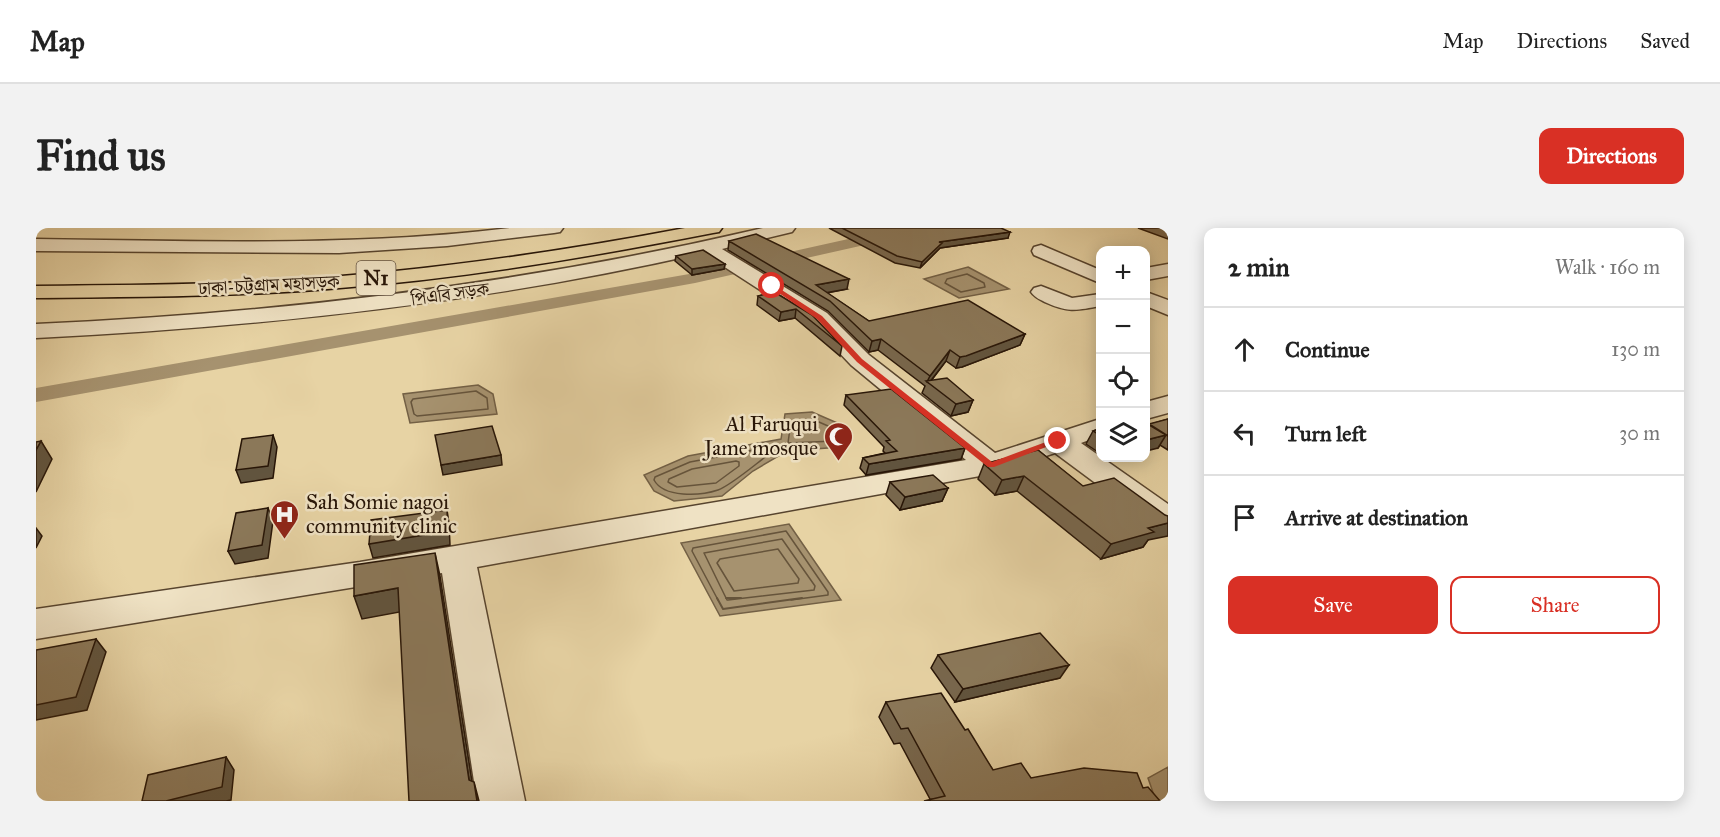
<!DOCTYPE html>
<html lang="en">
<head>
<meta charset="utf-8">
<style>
  body { margin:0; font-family:"IM FELL Great Primer","Noto Serif Bengali",serif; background:#f2f2f2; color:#222 }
  .controls { position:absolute; right:18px; top:18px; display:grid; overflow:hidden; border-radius:12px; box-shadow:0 3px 15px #0003 }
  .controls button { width:54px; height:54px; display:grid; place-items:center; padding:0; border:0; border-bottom:2px solid #e0e0e0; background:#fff; color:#222; font:30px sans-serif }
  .stop { position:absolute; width:18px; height:18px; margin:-14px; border:4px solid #d93025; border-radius:50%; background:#fff }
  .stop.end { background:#d93025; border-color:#fff; box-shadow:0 2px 6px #0008 }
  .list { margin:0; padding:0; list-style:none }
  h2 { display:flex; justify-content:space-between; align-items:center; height:78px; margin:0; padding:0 24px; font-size:26px }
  h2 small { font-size:20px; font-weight:400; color:#767676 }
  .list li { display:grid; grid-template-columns:39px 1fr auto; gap:18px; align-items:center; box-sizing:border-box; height:84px; padding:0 24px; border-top:2px solid #e0e0e0 }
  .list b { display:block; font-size:22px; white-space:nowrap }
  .list em { font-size:20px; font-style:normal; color:#767676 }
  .actions { display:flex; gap:12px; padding:18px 24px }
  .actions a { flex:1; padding:14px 0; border:2px solid #d93025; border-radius:12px; text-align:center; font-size:21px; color:#d93025 }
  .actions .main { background:#d93025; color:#fff }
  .icon { flex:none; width:33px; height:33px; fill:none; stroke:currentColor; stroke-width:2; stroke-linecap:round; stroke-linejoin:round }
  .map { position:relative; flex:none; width:1132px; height:573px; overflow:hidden; border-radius:12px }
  header { display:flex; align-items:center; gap:36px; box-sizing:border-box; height:84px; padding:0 30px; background:#fff; border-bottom:2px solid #e0e0e0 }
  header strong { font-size:28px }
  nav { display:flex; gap:33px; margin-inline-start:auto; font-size:21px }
  .intro { display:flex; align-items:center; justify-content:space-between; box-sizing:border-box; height:144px; padding:0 36px }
  h1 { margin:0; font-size:42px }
  .button { padding:15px 27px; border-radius:12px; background:#d93025; color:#fff; font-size:21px; font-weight:700 }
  main { display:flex; gap:36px; padding:0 36px }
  aside { flex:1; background:#fff; border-radius:12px; box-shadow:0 3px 15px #0003 }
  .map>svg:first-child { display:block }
  .water { fill:#a6926f; stroke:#736045; stroke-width:1.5 }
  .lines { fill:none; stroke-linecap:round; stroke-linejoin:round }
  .shore-far1 { stroke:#66543b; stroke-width:1.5 }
  .shore { stroke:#66543b; stroke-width:2 }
  .canal { fill:#a6926f; fill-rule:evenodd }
  .minor-casing { stroke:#57442e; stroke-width:3 }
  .highway-casing { stroke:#271507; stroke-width:3 }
  .minor { fill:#efe2c4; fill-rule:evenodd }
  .highway { fill:#e7d3a4; fill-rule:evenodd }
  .wall { fill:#78674d; stroke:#271507; stroke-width:1.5 }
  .shaded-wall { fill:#61543e; stroke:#271507; stroke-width:1.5 }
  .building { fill:#8b7859; stroke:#271507; stroke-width:1.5 }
  .route { fill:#d93025 }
  .labels { text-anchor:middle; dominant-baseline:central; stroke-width:5; stroke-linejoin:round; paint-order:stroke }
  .far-street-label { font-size:18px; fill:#271507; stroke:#efe2c4 }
  .shield { fill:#efe2c4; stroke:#635240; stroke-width:1.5 }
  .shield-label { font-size:20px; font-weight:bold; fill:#271507 }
  .poi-label { font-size:21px; fill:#271507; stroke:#efe2c4; text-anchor:end }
</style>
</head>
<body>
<header>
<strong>Map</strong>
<nav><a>Map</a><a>Directions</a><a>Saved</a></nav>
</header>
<div class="intro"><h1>Find us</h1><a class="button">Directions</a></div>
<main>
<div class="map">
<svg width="1132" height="573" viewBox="0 0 1132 573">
  <rect width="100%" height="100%" fill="#e7d3a4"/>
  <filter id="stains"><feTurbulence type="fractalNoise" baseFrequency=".00333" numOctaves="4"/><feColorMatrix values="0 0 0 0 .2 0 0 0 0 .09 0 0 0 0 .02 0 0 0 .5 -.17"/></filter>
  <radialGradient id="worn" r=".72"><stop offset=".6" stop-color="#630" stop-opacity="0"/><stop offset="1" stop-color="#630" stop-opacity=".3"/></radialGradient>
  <!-- water -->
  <path class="water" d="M932,39l41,22 -50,9 -35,-19z
    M442,157l15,9 4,20 -87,9 -7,-29z
    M776,184l30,13 -1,22 -54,4 -34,20 -31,25 -48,5 -20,-10 -10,-16 44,-19 93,-17 4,-25z
    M753,296l52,76 -121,16 -39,-73z
    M1132,539v34h-12l-8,-23z"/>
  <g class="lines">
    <!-- shore-far1 -->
    <path class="shore-far1" d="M931,46l17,9 1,4 -24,5 -16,-9 2,-4z
      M440,163l11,7 1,11 -71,7 -3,-2 -3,-12 2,-3z
      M776,191l23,10v12l-47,2 3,-22z
      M734,219l3,2 -1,3c-13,9 -40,33 -54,38 -18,6 -54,8 -64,-10l1,-3 35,-15z
      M700,233l3,1v4l-23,17 -39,4 -9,-5 1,-3 23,-10z
      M742,321l21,30 -1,4 -64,8 -17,-28 3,-4z
      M682,372l-26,-49 1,-3 93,-17 42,61v3l-37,5
      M691,372l-23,-47 78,-14 33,47 -1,4 -86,10"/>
    <!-- shore -->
    <path class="shore" d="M681,370l6,11 79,-11
      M690,370h15"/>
    <!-- canal -->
    <path class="canal" d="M862,0h28l-8,5 -223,50 -659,119v-14l659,-115z"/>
    <defs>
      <path id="minor" d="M474,0h53l-3,4 -6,1 -107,13 -108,7 -303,-2v-12c158,2 317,8 474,-11z
        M727,0h32l-3,4 -70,17 105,64 42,42 126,98 105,-34v17l-19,7 87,61v27l-12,-3 -101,-75 -64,21 -514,93 48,234h-48l-35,-228 -406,66v-30l324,-47 606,-102 -115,-95 -40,-42 -108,-70c-220,50 -443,74 -667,85v-14c246,-11 488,-40 727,-96z
        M1005,17l59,25v13l-66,-28 -2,-4 2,-4z
        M1132,36v12l-22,4v-12z
        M1005,58l31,12 28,-4v12c-22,4 -31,7 -53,-3 -6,-3 -12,-5 -16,-11l3,-4z
        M1110,64l22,8v15l-22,-9z
        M1132,168v17l-22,6v-17z"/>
      <path id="highway" d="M649,0h37l-3,4 -6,1c-123,24 -247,45 -373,55 -101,9 -203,9 -304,10v-12c83,-1 166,-1 249,-6 135,-8 268,-27 400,-52z"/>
    </defs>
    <!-- minor casing -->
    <use href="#minor" class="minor-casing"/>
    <!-- highway casing -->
    <use href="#highway" class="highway-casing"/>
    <!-- minor -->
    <use href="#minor" class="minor"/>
    <!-- highway -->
    <use href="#highway" class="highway"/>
  </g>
  <!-- wall -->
  <path class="wall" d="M793,0h172l7,10 -68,10 -20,20 -25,-5z
    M1102,0h30v11z
    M693,13l118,48 -20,4 42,28 156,13 -5,11 -58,22 -6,1 -10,-7 -15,20 42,19 -5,12 -17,4 -29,-23 3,-7 -47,-36 -9,2 -41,-41 -100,-61z
    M640,28l49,8 -1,5 -32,6 -17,-14z
    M735,62l41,25 30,31 -2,10 -45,-38 -16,3 -22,-16 1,-9 13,-3z
    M810,167l119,53 -4,11 -95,16 -6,-7 3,-10 22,-5 -2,-2 1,-4 -40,-42z
    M1132,191v31l-8,-5 -2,3 -10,-23z
    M1065,200v26l-15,-10 7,-13z
    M1002,222l110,90 -5,7 -42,12 -84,-68 -22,4 -17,-16 6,-15z
    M854,254l58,6 -6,13 -42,9 -14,-15z
    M902,427l122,23 -105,24 -24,-34z
    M850,474l79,28 28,40 38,8 112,10 17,13 -230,-2 -30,-56 -6,1 -15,-27z"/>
  <!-- shaded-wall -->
  <path class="shaded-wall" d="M974,4l-2,6 -68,10 -20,20 2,-6 17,-20z
    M689,36l-1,5 -32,6v-6z
    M813,51l-2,10 -28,5 -3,-9z
    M760,81l-1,9 -16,3 2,-9z
    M989,106l-5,11 -58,22 -6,1 4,-11z
    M845,111l-3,11 -9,2 3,-11z
    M914,122l-4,11 -17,22 -2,-1 3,-6z
    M937,172l-5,12 -17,4 5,-12z
    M237,207l4,12 -4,31 -32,5 -5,-13z
    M1130,207l-8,13 -12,3v-11z
    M5,213l11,18 -16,33v-42z
    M929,220l-4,11 -95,16 3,-11z
    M465,227l1,10 -59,10 -2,-10z
    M988,248l-7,15 -22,4 7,-15z
    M912,260l-6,13 -42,9 5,-13z
    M232,280l5,13 -5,37 -33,6 -7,-13z
    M411,282l2,13 1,22 -77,13 -4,-14z
    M1132,295v13l-20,4 -5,7 -42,12 10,-15 37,-16z
    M0,300l6,8 -6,12z
    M399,325l5,23 35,225 -6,-21z
    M362,360l7,23 -43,8 -8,-23z
    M60,411l10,13 -19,58 -51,10v-15z
    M1033,437l-9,13 -105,24 8,-13z
    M190,529l8,13 -3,30 -5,1h-60z
    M438,554l5,19h-2z"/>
  <!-- building -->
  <path class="building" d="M806,0h159l9,4 -71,10 3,1 -20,19 -25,-6z
    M720,6l93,45 -33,6 53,36 99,-21 57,34 -59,22 -6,1 -10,-7 -20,26 -49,-37 -9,2 -42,-40 -101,-60z
    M667,22l22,14 -33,5 -16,-13z
    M735,62l41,25 30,31 -46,-37 -15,3 -23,-16 17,-4z
    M911,150l26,22 -17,4 -30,-23z
    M855,161l74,59 -96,16 -6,-6 34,-7 -11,-10 4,-1 -44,-45z
    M1132,191v17l-19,-12z
    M1110,195l20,12 -20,5z
    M456,198l9,29 -60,10 -6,-30z
    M1065,200v8l-8,-5z
    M237,207l-5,31 -32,4 6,-31z
    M5,213l-5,9v-8z
    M1002,222l45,36 31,-8 51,37 3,1v7l-20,5 6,4 -43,12 -87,-68 -22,4 -18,-16z
    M897,247l15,13 -43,9 -15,-15z
    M232,280l-6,37 -34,6 8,-38z
    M411,282l1,21 -79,13 2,-24z
    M399,325l34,227 5,2 3,19h-68l-11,-213 -44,8v-31z
    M1004,405l29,32 -106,24 -25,-34z
    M60,411l-20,58 -40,8v-55z
    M905,465l24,37 3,-1 25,41 28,-7 10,15 53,-10 53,5 6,15 5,-1 12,14h-236l21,-5 -37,-68 -7,1 -15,-27z
    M190,529l-4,30 -56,14h-24l6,-26z"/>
  <!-- route -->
  <path class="route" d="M734,57h4l48,31 40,43 130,103 62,-23 8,2 -68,26h-6l-131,-105 -40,-43 -47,-32z"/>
  <!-- icons -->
  <defs>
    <symbol id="mosque-pin" viewBox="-11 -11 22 30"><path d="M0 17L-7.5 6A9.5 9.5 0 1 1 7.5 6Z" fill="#8f2418" stroke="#efe2c4"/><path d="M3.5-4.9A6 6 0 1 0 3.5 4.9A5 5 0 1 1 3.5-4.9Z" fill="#fff"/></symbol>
    <symbol id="hospital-pin" viewBox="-11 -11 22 30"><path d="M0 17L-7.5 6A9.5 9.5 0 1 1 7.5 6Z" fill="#8f2418" stroke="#efe2c4"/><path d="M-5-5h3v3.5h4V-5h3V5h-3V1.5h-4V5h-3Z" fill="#fff"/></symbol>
  </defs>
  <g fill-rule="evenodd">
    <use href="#mosque-pin" x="786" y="192" width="33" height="45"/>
    <use href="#hospital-pin" x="232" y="270" width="33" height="45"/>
  </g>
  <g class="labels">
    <!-- far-street labels -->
    <g class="far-street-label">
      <text transform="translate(233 57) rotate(-3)">ঢাকা-চট্টগ্রাম মহাসড়ক</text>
      <text transform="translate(414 66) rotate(-8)">পিএবি সড়ক</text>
    </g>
    <!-- shield labels -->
    <rect class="shield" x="320.5" y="33" width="39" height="34" rx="4.5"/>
    <g class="shield-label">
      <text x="340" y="50">N1</text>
    </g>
    <!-- poi labels -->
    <g class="poi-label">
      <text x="782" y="196">Al Faruqui<tspan x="782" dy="24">Jame mosque</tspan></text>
      <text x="270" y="274" text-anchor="start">Sah Somie nagoi<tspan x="270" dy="24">community clinic</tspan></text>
    </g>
  </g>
  <rect width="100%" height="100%" filter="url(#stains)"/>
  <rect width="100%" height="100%" fill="url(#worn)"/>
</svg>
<div class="controls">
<button>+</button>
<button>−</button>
<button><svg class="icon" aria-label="locate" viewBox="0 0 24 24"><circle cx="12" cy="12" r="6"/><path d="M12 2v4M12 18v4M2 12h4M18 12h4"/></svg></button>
<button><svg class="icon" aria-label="layers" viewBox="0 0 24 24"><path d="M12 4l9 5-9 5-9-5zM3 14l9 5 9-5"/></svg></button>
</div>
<div class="stop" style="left:736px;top:58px"></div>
<div class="stop end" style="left:1022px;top:213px"></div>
</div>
<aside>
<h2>2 min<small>Walk · 160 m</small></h2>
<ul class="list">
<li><svg class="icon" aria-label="ahead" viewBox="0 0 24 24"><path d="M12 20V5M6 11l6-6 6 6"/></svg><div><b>Continue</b></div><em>130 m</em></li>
<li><svg class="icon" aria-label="left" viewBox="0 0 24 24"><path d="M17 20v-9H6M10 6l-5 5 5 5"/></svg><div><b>Turn left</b></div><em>30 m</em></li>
<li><svg class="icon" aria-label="arrive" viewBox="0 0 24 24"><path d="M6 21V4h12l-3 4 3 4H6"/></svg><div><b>Arrive at destination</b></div></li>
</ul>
<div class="actions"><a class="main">Save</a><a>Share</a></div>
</aside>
</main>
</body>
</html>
